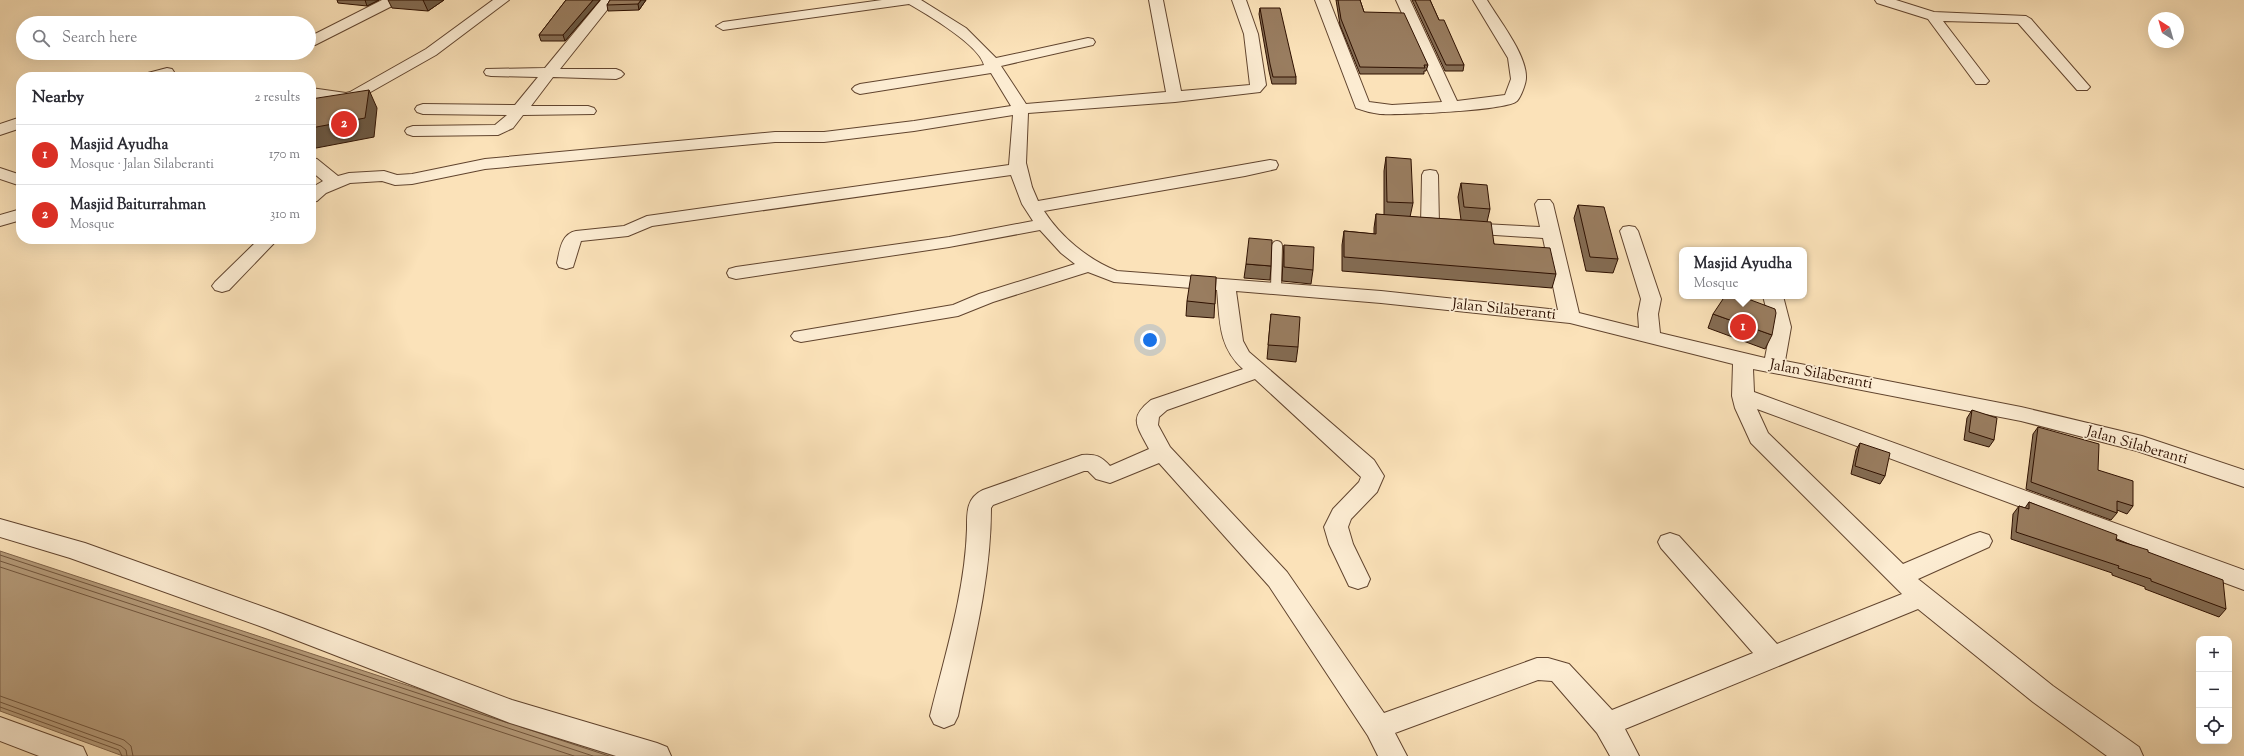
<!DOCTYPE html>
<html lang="en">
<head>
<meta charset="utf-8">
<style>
  body { margin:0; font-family:"Sorts Mill Goudy",serif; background:#f7f7f7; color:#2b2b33 }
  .controls { position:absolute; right:12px; bottom:12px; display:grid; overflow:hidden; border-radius:8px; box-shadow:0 4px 16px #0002 }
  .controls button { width:36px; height:36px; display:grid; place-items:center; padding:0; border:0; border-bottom:1px solid #e1e1e2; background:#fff; color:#2b2b33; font:20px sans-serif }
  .compass { position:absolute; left:2148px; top:12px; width:36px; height:36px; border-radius:50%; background:#fff; box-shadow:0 4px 16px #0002; rotate:323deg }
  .you { position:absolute; left:1150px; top:340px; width:14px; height:14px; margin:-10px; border:3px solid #fff; border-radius:50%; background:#1a73e8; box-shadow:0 0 0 6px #1a73e833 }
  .badge { display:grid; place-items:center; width:26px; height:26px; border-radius:50%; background:#d93025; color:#fff; font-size:13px; font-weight:700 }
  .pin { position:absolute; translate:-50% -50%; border:2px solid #fff; box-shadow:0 1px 4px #0006 }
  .popup { position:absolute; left:1679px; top:247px; width:128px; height:52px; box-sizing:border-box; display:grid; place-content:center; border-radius:8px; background:#fff; filter:drop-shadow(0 1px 3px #0005); font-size:13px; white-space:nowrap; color:#7c7c81 }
  .popup b { font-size:15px; color:#2b2b33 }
  .popup::after { content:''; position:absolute; left:50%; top:100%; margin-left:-8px; border:8px solid transparent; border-top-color:#fff }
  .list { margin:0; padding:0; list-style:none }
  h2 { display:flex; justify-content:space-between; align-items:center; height:52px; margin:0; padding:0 16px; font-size:17px }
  h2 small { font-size:13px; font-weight:400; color:#7c7c81 }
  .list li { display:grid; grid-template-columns:26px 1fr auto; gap:12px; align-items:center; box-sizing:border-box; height:60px; padding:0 16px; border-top:1px solid #e1e1e2 }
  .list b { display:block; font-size:15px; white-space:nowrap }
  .list p { margin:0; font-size:13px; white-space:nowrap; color:#7c7c81 }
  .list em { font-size:13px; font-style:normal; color:#7c7c81 }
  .icon { flex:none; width:22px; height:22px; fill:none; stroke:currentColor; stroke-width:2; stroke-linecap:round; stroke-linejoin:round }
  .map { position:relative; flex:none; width:2244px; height:756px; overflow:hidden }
  .search { position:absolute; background:#fff; box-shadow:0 4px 16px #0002; left:16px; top:16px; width:300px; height:44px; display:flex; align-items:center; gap:10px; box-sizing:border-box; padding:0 14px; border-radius:22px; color:#7c7c81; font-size:15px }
  .panel { position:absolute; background:#fff; box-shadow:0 4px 16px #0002; left:16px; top:72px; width:300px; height:172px; border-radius:16px }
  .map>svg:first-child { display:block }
  .water { fill:#b59b7a; stroke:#7f6349 }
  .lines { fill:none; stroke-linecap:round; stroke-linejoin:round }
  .shore { stroke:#72563d; stroke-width:1 }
  .lane-casing { stroke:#61442e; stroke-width:12 }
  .street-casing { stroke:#61442e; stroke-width:2 }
  .lane { stroke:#fcecd2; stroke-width:10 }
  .street { fill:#fcecd2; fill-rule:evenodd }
  .wall { fill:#846c53; stroke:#2e1000 }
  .shaded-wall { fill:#6b5843; stroke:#2e1000 }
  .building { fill:#997d60; stroke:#2e1000 }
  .labels { text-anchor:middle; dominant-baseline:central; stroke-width:3.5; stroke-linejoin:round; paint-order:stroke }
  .street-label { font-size:15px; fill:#2e1000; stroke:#fcecd2 }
</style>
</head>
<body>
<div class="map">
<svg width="2244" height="756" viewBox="0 0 2244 756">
  <rect width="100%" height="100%" fill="#fbe2b9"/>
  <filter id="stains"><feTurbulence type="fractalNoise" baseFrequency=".005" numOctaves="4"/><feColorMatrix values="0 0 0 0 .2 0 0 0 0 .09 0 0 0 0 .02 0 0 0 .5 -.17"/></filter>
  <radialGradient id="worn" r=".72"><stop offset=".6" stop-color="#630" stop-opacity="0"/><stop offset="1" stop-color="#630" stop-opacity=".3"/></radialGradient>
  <!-- water -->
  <path class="water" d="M0,551l622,205h-499l-123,-45z"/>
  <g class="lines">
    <!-- shore -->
    <path class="shore" d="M0,555l508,168
      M0,561l593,195
      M0,567l574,189
      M0,696l124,44 7,6 2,10
      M0,702l121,44 5,4 1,6
      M0,707l119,43 3,6
      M521,727l88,29"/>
    <defs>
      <path id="lane" d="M1276,289l1,-43"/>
      <path id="street" d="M382,0h18l-2,3 -83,42 -6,1v-9z
        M493,0h16l-73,55 -76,43 -49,20v-11l18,-7 -18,-2v-10l35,5 4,-1 76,-43z
        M601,0h14l-55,69h56l5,2 3,3 -3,3 -5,2 -63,-2 -22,29h57l6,2 2,3 -2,3 -71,1 -10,13 -15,7 -85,1 -6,-2 -2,-3 2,-3 6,-2 82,-1 12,-10 -84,-1 -6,-2 -2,-3 2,-3 6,-2 92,1 23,-28 -47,-1 -5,-1 -2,-3 2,-3 59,-1z
        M882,0h39l45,28 30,30 92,-20 5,1 2,3 -2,3 -92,21 25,38 140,-12 -17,-92h14l18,91 69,-6 -6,-51 -12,-34h14l12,34 8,51 -6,7 -85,10 -147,11 -2,50 6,24 6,14 232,-41 6,1 2,4 -2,4 -31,7 -201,35c17,26 43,48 73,60l264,20 177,19 -15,-72 -79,-5 -6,-1 -3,-4 3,-4 6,-1 76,4 -5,-23 3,-4h12l3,4 26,109 60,15 -1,-14 3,-15 -21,-68 3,-4 6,-1 6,1 3,4 23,68 -3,15 2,19 105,25 6,-31 -8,-31h20l8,31 -6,34 236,46 121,29 102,34v17l-107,-36 -116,-30 -268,-52 1,23 490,178v20l-487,-181 11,24 135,131 68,-29 9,-3 9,3 3,6 -3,6 -71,32 135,107 86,61 4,9h-36l-74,-54 -115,-93 -293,120 14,27h-29l-13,-23 -45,-52 -14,-1 -143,53 12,23h-29l-10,-20 -99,-150 -110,-123 -49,20 -14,-4 -8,-8h-4l-91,34 -2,3c0,71 -18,139 -33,208l-4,8 -10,4 -10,-4 -4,-8c15,-61 35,-124 37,-187 0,-16 -1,-31 16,-39l99,-35c14,-1 19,1 28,11l39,-17c-12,-23 -21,-31 2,-49l92,-31c-25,-22 -23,-49 -26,-79l-103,-8 -26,-10 -95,30 -35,14 -157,26 -7,-2 -3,-4 3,-4 159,-27 26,-11 96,-30 -14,-11 -21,-23 -91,17 -213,32 -7,-2 -2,-4 2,-4 7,-2 213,-30 84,-16 -11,-17 -11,-29 -359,51 -24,10 -47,5 -8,26 -7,2 -7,-2 -2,-4c3,-13 4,-29 19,-32l48,-5 23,-10 362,-51 4,-50 -99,16 -90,11h-49l-290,27 -73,15 -17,1 -13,-4 -32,2 -24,10 -9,8 -6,1v-14l12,-7 -12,-10v-13l6,1 21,17 11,-3 35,-2 13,4 15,-1 73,-15 290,-27h49l90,-11 97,-15 -20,-33 -131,21 -5,-2 -3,-3 3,-3 5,-2 124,-19c-5,-20 -56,-50 -75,-61l-186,26 -7,-4 7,-4zM1236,291l145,12 189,20 163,41 -1,32 3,12 16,35 151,151 -125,50 -98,-108 -9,-3 -9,3 -3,6 3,6 92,105 -141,57 -43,-46 -21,-6h-11l-153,55 -97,-141 -117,-125 -12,-22 1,-8 8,-7 88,-31 106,98 -2,5 -26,27 -9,18 5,17 20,42 9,3 9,-3 3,-7 -17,-35 -5,-17 3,-8 26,-27 7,-16 -10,-16 -125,-108 -6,-11z
        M1315,0h14l40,102 23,3 50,-3 -46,-102h14l47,101 48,-6 6,-16 -3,-21 -35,-58h14c12,20 40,55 39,78 0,5 -5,19 -9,23 -11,10 -118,14 -137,13 -8,-1 -16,-3 -24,-6z
        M1875,0h21l38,12 92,4 5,3 59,68 -3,3h-10l-59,-67 -75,-2 46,60 -3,3h-10l-48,-65 -51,-16z
        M167,68l5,1 2,3 -2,3 -31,2 3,-3z
        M21,117v11l-21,7v-11z
        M0,168l21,7v11l-21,-7z
        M1430,170l6,1 2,4 1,50 -3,4 -6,1 -6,-1 -3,-4 1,-50 2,-4z
        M21,209v11l-21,6v-11z
        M259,239h19l-49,51 -7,2 -7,-2 -3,-4 3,-4z
        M0,519l85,24 198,71 229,86 145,43 10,4 4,9h-55l-106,-33 -245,-95 -195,-70 -70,-21z
        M0,717l83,30 4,9h-48l-39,-15z"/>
    </defs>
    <!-- lane casing -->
    <use href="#lane" class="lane-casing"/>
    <!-- street casing -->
    <use href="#street" class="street-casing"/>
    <!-- lane -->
    <use href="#lane" class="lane"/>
    <!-- street -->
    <use href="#street" class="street"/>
  </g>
  <!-- wall -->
  <path class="wall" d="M337,0h42l-12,6 -29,-3z
    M388,0h56l-16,11 -36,-3z
    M566,0h34l-35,41h-24l-2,-6z
    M610,0h36l-7,10 -31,1 -1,-6z
    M1336,0h24l4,12 64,53 -2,6h-2v3h-64l-20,-49z
    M1412,0h18l9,20 25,45 -1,6h-18z
    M1260,8l36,69v7h-24l-3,-13 -10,-57z
    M1386,157l27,46 -3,14 51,3 -3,-23 3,-14 29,26 -3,13 7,22 62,30 -4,14 -210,-17v-26l2,-14 30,3v-6l2,-14 8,1v-44z
    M1578,205l40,54 -5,14 -27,-2 -12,-53z
    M1284,245l29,25 -2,14 -29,-3 1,-22z
    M1246,264l25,2 -1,14 -26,-2z
    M1216,277l-2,41 -28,-2 1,-15z
    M1271,314l27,33 -2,15 -29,-3z
    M1713,314l59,21 -7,14 -57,-21z
    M1972,410l22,30 -5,7 -25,-7 3,-22z
    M2038,427l60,43 35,36 -6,8 -10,-4v3l-6,7 -85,-31 7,-55z
    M1860,443l25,33 -5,8 -29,-10 5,-24z
    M2029,502l119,50 78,57 -7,8 -74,-28v-2l-33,-12v-2l-101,-34 2,-25 6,-8 6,2z"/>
  <!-- shaded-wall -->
  <path class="shaded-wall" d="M365,0h14l-12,6z
    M423,0h21l-16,11z
    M593,0h7l-35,41 -2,-6z
    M641,0h5l-7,10 -1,-6z
    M369,90l8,18 -3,29 -63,12v-21z"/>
  <!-- building -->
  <path class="building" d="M566,0h27l-30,35h-24z
    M610,0h31l-3,4 -31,1z
    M1338,0h22l4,12 40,1 24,52h-4l1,3 -65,-1 -19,-48z
    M1415,0h15l9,20h5l20,45h-18z
    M1260,8h20l16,69h-23l-3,-13z
    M369,90l-4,28 -54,10v-29z
    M1386,157l25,2 2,44 -26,-1z
    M1461,183l26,2 3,24 -26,-2z
    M1578,205l26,2 14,52 -28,-2z
    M1376,214l115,8 3,22 56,4 6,26 -212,-17v-26l32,3z
    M1249,238l23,2 -1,26 -25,-2z
    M1284,245l30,2 -1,23 -29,-3z
    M1191,275l25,2 -1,27 -28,-3z
    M1725,296h15l35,13 1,4 -4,22 -59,-21z
    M1271,314l29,3 -2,30 -30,-2z
    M1972,410l25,8 -3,22 -25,-8z
    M2038,427l61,17 -1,26 35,11v25l-16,-5v12l-86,-31z
    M1860,443l30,10 -5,23 -30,-10z
    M2029,502l88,33 -1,5 32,10v2l75,28 3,29 -75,-28v-2l-33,-11 1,-2 -103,-34 3,-26 10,3z"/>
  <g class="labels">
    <!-- street labels -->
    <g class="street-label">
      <text transform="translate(1504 310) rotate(6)">Jalan Silaberanti</text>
      <text transform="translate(1821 375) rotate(11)">Jalan Silaberanti</text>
      <text transform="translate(2137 446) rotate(16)">Jalan Silaberanti</text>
    </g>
  </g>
  <rect width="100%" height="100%" filter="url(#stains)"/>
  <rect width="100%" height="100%" fill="url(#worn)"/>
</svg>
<div class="controls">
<button>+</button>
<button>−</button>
<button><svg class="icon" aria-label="locate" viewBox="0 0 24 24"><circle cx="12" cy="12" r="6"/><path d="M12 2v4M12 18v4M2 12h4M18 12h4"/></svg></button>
</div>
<svg class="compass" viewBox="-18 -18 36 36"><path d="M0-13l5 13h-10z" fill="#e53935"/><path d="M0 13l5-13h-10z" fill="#7c7c81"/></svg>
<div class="you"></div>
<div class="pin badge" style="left:1743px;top:327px">1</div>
<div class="popup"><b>Masjid Ayudha</b>Mosque</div>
<div class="pin badge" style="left:344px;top:124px">2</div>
<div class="search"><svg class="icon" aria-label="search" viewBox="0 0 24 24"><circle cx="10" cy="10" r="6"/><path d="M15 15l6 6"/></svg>Search here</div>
<section class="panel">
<h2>Nearby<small>2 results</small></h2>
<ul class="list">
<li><span class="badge">1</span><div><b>Masjid Ayudha</b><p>Mosque · Jalan Silaberanti</p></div><em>170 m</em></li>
<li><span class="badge">2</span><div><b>Masjid Baiturrahman</b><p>Mosque</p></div><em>310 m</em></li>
</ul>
</section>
</div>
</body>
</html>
